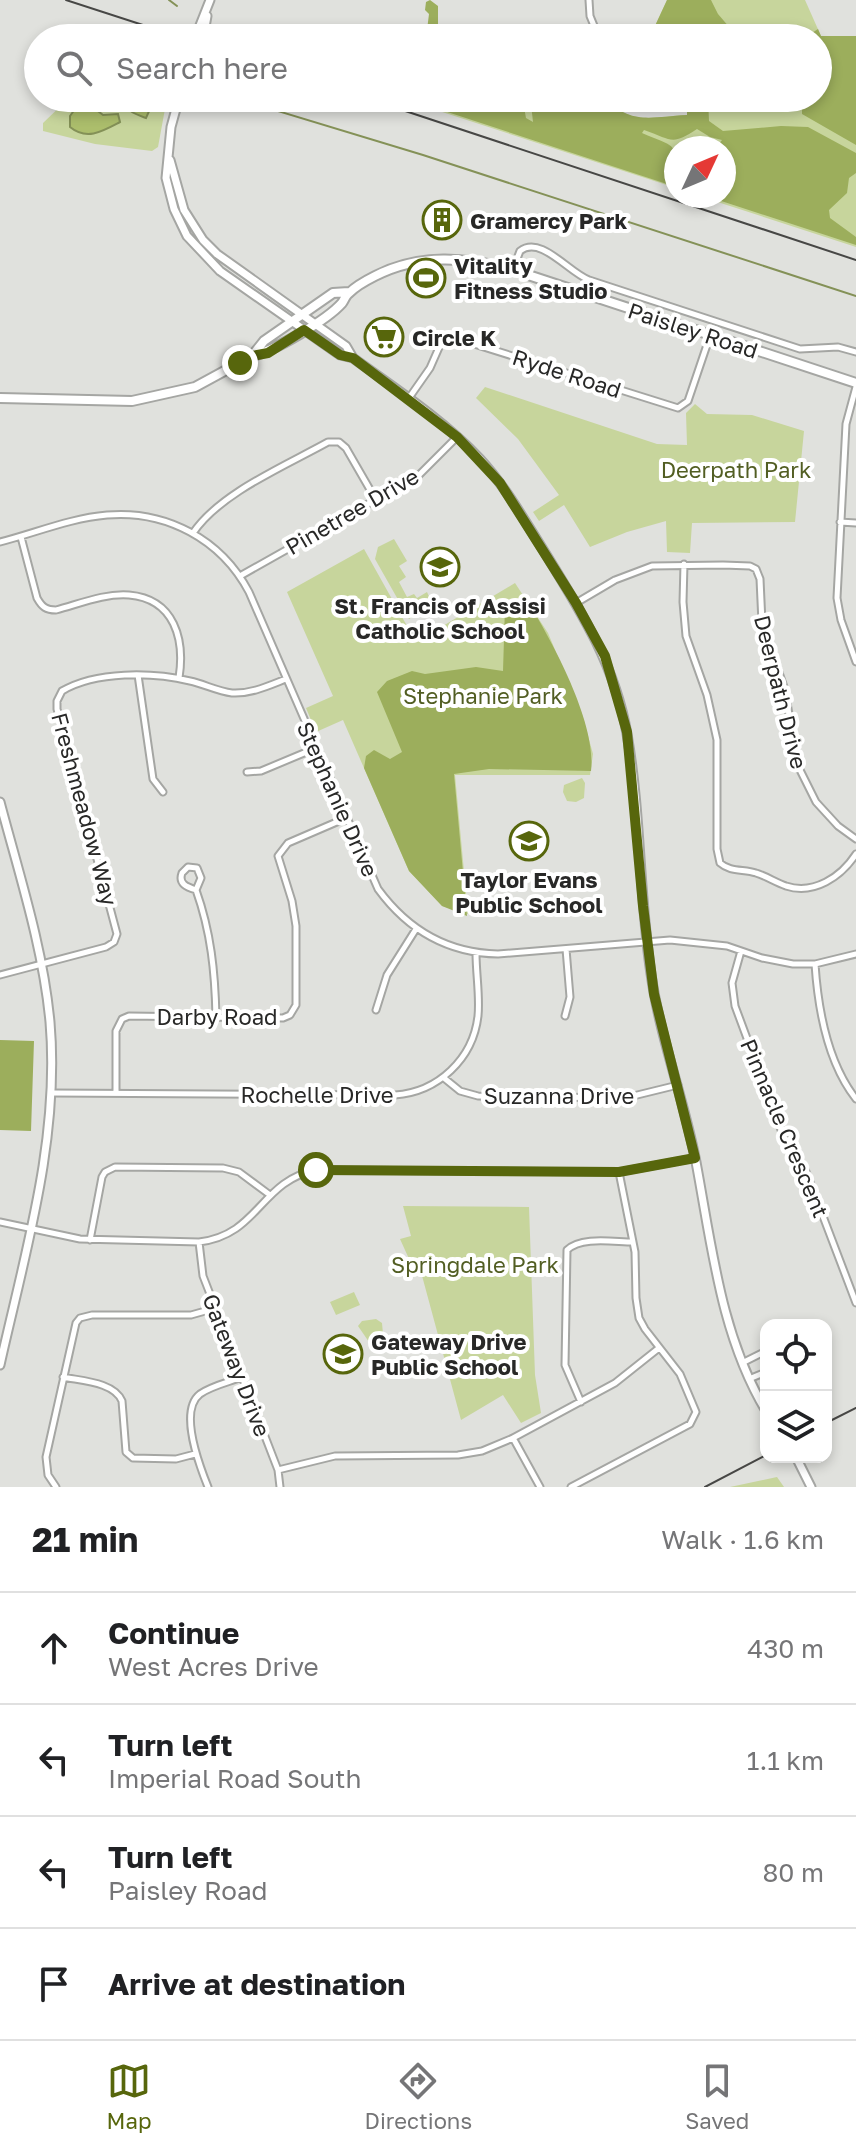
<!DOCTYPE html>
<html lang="en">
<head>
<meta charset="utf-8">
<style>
  body { margin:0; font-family:"Golos Text",sans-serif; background:#f6f6f6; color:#202124 }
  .controls { position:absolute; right:24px; bottom:24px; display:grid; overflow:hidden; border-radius:16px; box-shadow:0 4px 12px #0003 }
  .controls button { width:72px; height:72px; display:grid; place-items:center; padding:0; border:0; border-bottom:2px solid #e0e0e0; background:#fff; color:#202124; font:40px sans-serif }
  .compass { position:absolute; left:664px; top:136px; width:72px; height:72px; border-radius:50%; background:#fff; box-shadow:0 4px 12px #0003; rotate:46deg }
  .stop { position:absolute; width:24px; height:24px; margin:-18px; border:6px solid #57660c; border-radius:50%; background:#fff }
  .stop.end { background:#57660c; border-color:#fff; box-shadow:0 2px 8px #0008 }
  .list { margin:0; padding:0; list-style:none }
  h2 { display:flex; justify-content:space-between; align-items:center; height:104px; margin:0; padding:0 32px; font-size:34px }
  h2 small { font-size:26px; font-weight:400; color:#757577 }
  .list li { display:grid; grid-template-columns:52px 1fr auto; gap:24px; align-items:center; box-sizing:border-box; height:112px; padding:0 32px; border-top:2px solid #e0e0e0 }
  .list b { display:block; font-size:30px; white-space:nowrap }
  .list p { margin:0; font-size:26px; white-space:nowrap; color:#757577 }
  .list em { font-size:26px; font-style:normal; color:#757577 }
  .icon { flex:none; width:44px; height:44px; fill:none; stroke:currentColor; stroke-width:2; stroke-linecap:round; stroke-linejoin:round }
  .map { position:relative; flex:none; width:856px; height:1487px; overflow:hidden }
  .search { position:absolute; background:#fff; box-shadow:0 4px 12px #0003; left:24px; right:24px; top:24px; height:88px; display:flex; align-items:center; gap:20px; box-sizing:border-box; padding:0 28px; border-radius:44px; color:#757577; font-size:30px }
  .sheet { height:552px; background:#fff }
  nav { display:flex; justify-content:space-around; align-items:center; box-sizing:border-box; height:112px; border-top:2px solid #e0e0e0; background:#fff; font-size:22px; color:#757577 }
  nav a { display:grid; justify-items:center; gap:4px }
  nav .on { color:#57660c }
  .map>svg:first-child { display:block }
  .green { fill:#c7d59c }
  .forest { fill:#9cae5c }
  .water { fill:#acbe6c; stroke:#849157; stroke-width:2 }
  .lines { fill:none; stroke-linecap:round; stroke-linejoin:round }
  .stream { stroke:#849157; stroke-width:2 }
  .minor-casing { stroke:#a5a6a3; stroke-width:9 }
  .tertiary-casing { stroke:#a5a6a3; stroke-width:11 }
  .secondary-casing { stroke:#a5a6a3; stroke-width:12 }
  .minor { stroke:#fff; stroke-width:5 }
  .tertiary { stroke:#fff; stroke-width:7 }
  .secondary { stroke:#fff; stroke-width:8 }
  .rail { stroke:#474745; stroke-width:2 }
  .route { stroke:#57660c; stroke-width:10 }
  .labels { text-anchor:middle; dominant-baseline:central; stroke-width:8; stroke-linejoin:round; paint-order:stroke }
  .poi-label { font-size:22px; font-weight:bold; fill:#282827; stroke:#fff; text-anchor:start }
  .street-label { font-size:22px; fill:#282827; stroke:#fff }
  .park-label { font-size:22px; fill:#525e23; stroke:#fff }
</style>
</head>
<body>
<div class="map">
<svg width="856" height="1487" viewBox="0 0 856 1487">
  <rect width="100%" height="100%" fill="#e0e1dd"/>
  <!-- green -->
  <path class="green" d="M667,0h138l16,36h35v211l-157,-51h25v-48h-48v40l-243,-79v-11h170c32,28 44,19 84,17v-17h131v-60h-138l-5,-6 -19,6 -2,-10z
    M69,98h14l27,28 7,-2 -5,-10 -9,1 -6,-4 2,-13h24l1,7 31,-4v-3h12l-9,49 -6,4 -57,-7 -52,-13v-8z
    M485,387l172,57 30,1 -1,-32 9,-9 12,10 45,1 52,16 -9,91 -103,1 -2,30 -23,-1 -1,-31 -39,11 -37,15 -26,-42 -25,16 -6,-9 26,-17 -41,-56 -42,-41z
    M394,539l13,22 -8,5 7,11 -7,5 8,15 7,-3 3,4 10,-6 6,13 -24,14 -34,-60 3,-12z
    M364,549l52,93 99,-59 33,50 34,81 11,40 -3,21h-135l13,139 -26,-8 -33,-35 -66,-151 -27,12 -10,-24 27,-12 -46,-104z
    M582,778l3,5 -1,15 -8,4 -9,-1 -4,-9 1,-7z
    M403,1206l126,1 6,168 6,38 -20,10 -18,-28 -42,25 -40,-148 -11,-11 -10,-22 11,-3z
    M354,1292l6,13 -24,10 -6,-13z
    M376,1319l6,4 1,11 -7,7 -7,1 -11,-16 4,-5z
    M777,1477l7,10h-55h1z"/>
  <!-- forest -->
  <path class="forest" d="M430,0l8,6v32h-12l3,-24 -4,-4 1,-8z
    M667,0h44l7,14 12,14 66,1 10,8 12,-8 3,7h35v109l-54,-31v-16h16v-60h-138l-5,-6 -19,6 -2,-10z
    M432,98h86l6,9 2,11 7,4 -2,-18 -4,-6h24l37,13v-4l-25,-9h40c30,27 46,19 84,17v-17h21l1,23 14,10 58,-5 27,1 48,26v20l-7,5 -2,15 -18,17 1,8 26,19v8l-150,-49h18v-48h-40l8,-4 15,3 11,-2 4,-5 -12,-3 -13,-8c-26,17 -24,11 -53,1l-2,3c36,16 34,7 34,49l-3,4 -247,-81z
    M523,599l4,1c25,41 70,123 64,171l-102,-2 -35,5 13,142 -25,-10 -33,-35 -45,-103 2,-12 8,-6 16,9 12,-7 -25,-60 10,-11 25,-10 13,3 51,-7 27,4 2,-65z
    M0,1040l34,1 -3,90 -31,-1z"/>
  <!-- water -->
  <path class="water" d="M83,98h16l-1,13 5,4 15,-1 2,8c-17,9 -33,19 -50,5v-11z
    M123,98h32l-9,20c-11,-4 -21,-7 -23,-20z"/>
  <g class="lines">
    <!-- stream -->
    <path class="stream" d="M169,0l8,6
      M235,98l188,57 433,141"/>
    <defs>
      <path id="minor" d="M589,0l1,16 9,22
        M513,269l7,-18c21,-16 48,21 69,29l211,69 38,-2 18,5
        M856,387l-10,37 -9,174 4,22 15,42
        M409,398l21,-30 11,-25 11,-6 226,71 10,-7 22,-65
        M840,522l16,1
        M193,533c27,-40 92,-67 135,-91h11l7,6 30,52
        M21,537l16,61c5,9 9,12 19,12 23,-6 49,-17 73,-15 46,4 56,45 50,83
        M0,542c35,-9 71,-24 107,-27 59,-5 114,24 142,77l129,297c30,41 70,64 120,65l172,-14 57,6 35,12 31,6h22l41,-10
        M684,564l-1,38 3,34 21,59 10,45v109l3,14c10,9 24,6 36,10 10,3 19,9 30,13 28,9 55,-9 70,-32
        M240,576l179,-101 38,-38
        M576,603l39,-23 37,-14 71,-1 27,1 6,3 4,10 2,44 23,67 12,74 19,38 22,24 18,13
        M138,675l15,104 10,13
        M247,772l14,-1 55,-23
        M196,890c-9,-3 -18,-6 -14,-17l6,-6 9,1 4,10 -5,12c15,42 19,82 20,127
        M741,951l-9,32 3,23 49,132 21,31 51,134
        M815,964c3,45 12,98 41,135
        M0,975l106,-28 8,-5 3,-8 -60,-225v-8l5,-10c34,-20 90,-19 128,-10 14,3 27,10 42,12 19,1 36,-7 54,-14
        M376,1010l11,-35 29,-46
        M565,1016l5,-19 -4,-48
        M444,1078l16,13 18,5 147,2 53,-13
        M51,1093l344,2c43,-3 78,-36 83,-79 2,-20 -2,-42 -2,-63
        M116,1093v-62l6,-12 7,-3 154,2 7,-3 6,-10v-79l-4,-25 -14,-45 10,-13 58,-25
        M0,1222l80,17 119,3c60,-7 61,-61 117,-72l303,2 76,-14
        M90,1240l12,-63 3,-5 10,-5 108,1 16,4 31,23
        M199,1242l4,34 75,194 2,17
        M742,1363l24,-12
        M63,1377c19,4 51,5 59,24l4,51 7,6 43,1 19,-5
        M749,1379l17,-7
        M581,1402l-16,-37 2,-115c14,-14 47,-8 66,-8
        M513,1438l27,49
        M278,1470l57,-14 123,-1 24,-4 31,-13 102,-55 44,-35
        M56,1487l-8,-12 -2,-18 30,-134 4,-5 12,-3h99l25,-7
        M208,1487c-8,-20 -30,-76 -8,-93 11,-8 29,-12 42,-17
        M571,1487l119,-63 6,-12 -16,-38 -35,-45 -6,-11 -3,-20 -1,-46 -16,-80"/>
      <path id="tertiary" d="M195,38l15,-38
        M203,38l4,-22
        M179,98l-8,29 -5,51 8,31 13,27 33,35 120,84 13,3
        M170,160l14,50 19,30 14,14 129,92 7,12c43,31 90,62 127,101 25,27 43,59 62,89 37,60 73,116 85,186 14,79 12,161 24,240 9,64 33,125 45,188 16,85 25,174 70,249
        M0,802c19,72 43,145 50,220 10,116 -25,231 -50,343
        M796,1457l15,30"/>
      <path id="secondary" d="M252,356c22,-5 75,-36 90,-53 2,-3 4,-8 7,-10 7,-7 18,-13 26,-17 45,-23 91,-19 138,-6l343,113
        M0,398l132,3 63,-14 57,-31 12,-15 69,-48 16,-1"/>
    </defs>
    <!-- minor casing -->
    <use href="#minor" class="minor-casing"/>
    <!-- tertiary casing -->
    <use href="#tertiary" class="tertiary-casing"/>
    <!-- secondary casing -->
    <use href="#secondary" class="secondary-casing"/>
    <!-- minor -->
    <use href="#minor" class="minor"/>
    <!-- tertiary -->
    <use href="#tertiary" class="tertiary"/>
    <!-- secondary -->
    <use href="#secondary" class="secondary"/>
    <!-- rail -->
    <path class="rail" d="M66,0l117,38
      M366,98l490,162
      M826,1423l30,-15
      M705,1487l61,-32"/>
  </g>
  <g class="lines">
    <!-- route -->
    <path class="route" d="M240,363l12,-7 16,-3 36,-23 36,25 13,3 104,79 43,46 76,120 29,53 22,76 16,174 11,88 41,164 -76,14 -303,-2"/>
  </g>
  <!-- icons -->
  <defs>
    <symbol id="building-ring" viewBox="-11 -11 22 22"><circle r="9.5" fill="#fff" stroke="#57660c" stroke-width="1.5"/><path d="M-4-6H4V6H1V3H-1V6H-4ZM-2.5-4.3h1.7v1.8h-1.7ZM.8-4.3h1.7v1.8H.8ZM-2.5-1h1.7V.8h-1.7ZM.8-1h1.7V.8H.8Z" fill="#57660c"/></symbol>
    <symbol id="stadium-ring" viewBox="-11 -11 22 22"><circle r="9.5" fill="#fff" stroke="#57660c" stroke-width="1.5"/><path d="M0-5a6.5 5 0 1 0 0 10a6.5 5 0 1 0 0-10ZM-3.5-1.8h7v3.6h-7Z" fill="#57660c"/></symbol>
    <symbol id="supermarket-ring" viewBox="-11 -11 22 22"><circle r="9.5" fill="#fff" stroke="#57660c" stroke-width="1.5"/><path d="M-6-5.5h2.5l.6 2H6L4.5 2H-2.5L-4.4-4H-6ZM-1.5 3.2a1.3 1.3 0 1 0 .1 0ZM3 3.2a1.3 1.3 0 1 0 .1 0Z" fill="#57660c"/></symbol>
    <symbol id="school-ring" viewBox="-11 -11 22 22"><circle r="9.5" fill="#fff" stroke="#57660c" stroke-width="1.5"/><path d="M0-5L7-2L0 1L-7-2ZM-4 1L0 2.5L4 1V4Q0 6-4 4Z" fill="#57660c"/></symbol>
  </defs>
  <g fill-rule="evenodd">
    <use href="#building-ring" x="420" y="198" width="44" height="44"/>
    <use href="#stadium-ring" x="404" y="256" width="44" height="44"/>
    <use href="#supermarket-ring" x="362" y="315" width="44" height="44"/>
    <use href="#school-ring" x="418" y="545" width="44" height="44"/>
    <use href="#school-ring" x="507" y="819" width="44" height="44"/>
    <use href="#school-ring" x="321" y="1332" width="44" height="44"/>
  </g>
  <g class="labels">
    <!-- poi labels -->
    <g class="poi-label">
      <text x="470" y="220">Gramercy Park</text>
      <text x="454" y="265">Vitality<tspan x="454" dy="25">Fitness Studio</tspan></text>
      <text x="412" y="337">Circle K</text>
      <text x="440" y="605" text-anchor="middle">St. Francis of Assisi<tspan x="440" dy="25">Catholic School</tspan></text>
      <text x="529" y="879" text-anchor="middle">Taylor Evans<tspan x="529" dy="25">Public School</tspan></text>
      <text x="371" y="1341">Gateway Drive<tspan x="371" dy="25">Public School</tspan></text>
    </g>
    <!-- street labels -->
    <g class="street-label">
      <text transform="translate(693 330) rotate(18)">Paisley Road</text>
      <text transform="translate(567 373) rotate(18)">Ryde Road</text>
      <text transform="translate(352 511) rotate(-30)">Pinetree Drive</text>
      <text transform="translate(781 692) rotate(76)">Deerpath Drive</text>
      <text transform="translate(338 799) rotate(66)">Stephanie Drive</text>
      <text transform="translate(85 809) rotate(75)">Freshmeadow Way</text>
      <text x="217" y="1016">Darby Road</text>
      <text x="317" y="1094">Rochelle Drive</text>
      <text x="559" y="1095">Suzanna Drive</text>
      <text transform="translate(785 1128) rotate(67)">Pinnacle Crescent</text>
      <text transform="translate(237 1365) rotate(69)">Gateway Drive</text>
    </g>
    <!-- park labels -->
    <g class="park-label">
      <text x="736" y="469">Deerpath Park</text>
      <text x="483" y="695">Stephanie Park</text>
      <text x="475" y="1264">Springdale Park</text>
    </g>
  </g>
</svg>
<div class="controls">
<button><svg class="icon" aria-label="locate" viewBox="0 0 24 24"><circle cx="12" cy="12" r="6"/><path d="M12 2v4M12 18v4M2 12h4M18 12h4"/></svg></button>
<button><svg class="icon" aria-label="layers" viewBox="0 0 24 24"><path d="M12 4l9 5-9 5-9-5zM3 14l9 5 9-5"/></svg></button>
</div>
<svg class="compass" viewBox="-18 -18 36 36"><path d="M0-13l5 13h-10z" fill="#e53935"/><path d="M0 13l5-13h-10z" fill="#757577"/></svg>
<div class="stop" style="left:316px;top:1170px"></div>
<div class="stop end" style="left:240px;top:363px"></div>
<div class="search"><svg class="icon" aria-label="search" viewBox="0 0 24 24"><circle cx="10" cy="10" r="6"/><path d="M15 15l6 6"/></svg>Search here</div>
</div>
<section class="sheet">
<h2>21 min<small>Walk · 1.6 km</small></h2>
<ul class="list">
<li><svg class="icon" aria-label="ahead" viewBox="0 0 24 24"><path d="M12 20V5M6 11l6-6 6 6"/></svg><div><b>Continue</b><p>West Acres Drive</p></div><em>430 m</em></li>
<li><svg class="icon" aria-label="left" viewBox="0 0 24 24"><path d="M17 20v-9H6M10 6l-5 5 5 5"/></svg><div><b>Turn left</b><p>Imperial Road South</p></div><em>1.1 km</em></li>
<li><svg class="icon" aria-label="left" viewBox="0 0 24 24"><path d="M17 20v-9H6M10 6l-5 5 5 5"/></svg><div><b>Turn left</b><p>Paisley Road</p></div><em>80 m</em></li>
<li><svg class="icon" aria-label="arrive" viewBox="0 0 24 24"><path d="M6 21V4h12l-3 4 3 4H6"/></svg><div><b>Arrive at destination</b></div></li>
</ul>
</section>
<nav>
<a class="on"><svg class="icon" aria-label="map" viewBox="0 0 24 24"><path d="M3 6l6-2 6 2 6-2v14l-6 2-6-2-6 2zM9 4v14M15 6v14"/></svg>Map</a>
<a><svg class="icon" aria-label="directions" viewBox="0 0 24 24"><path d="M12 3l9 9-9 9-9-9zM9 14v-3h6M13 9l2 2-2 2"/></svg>Directions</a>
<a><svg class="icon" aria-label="saved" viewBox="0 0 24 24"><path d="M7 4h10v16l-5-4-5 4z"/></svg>Saved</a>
</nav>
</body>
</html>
